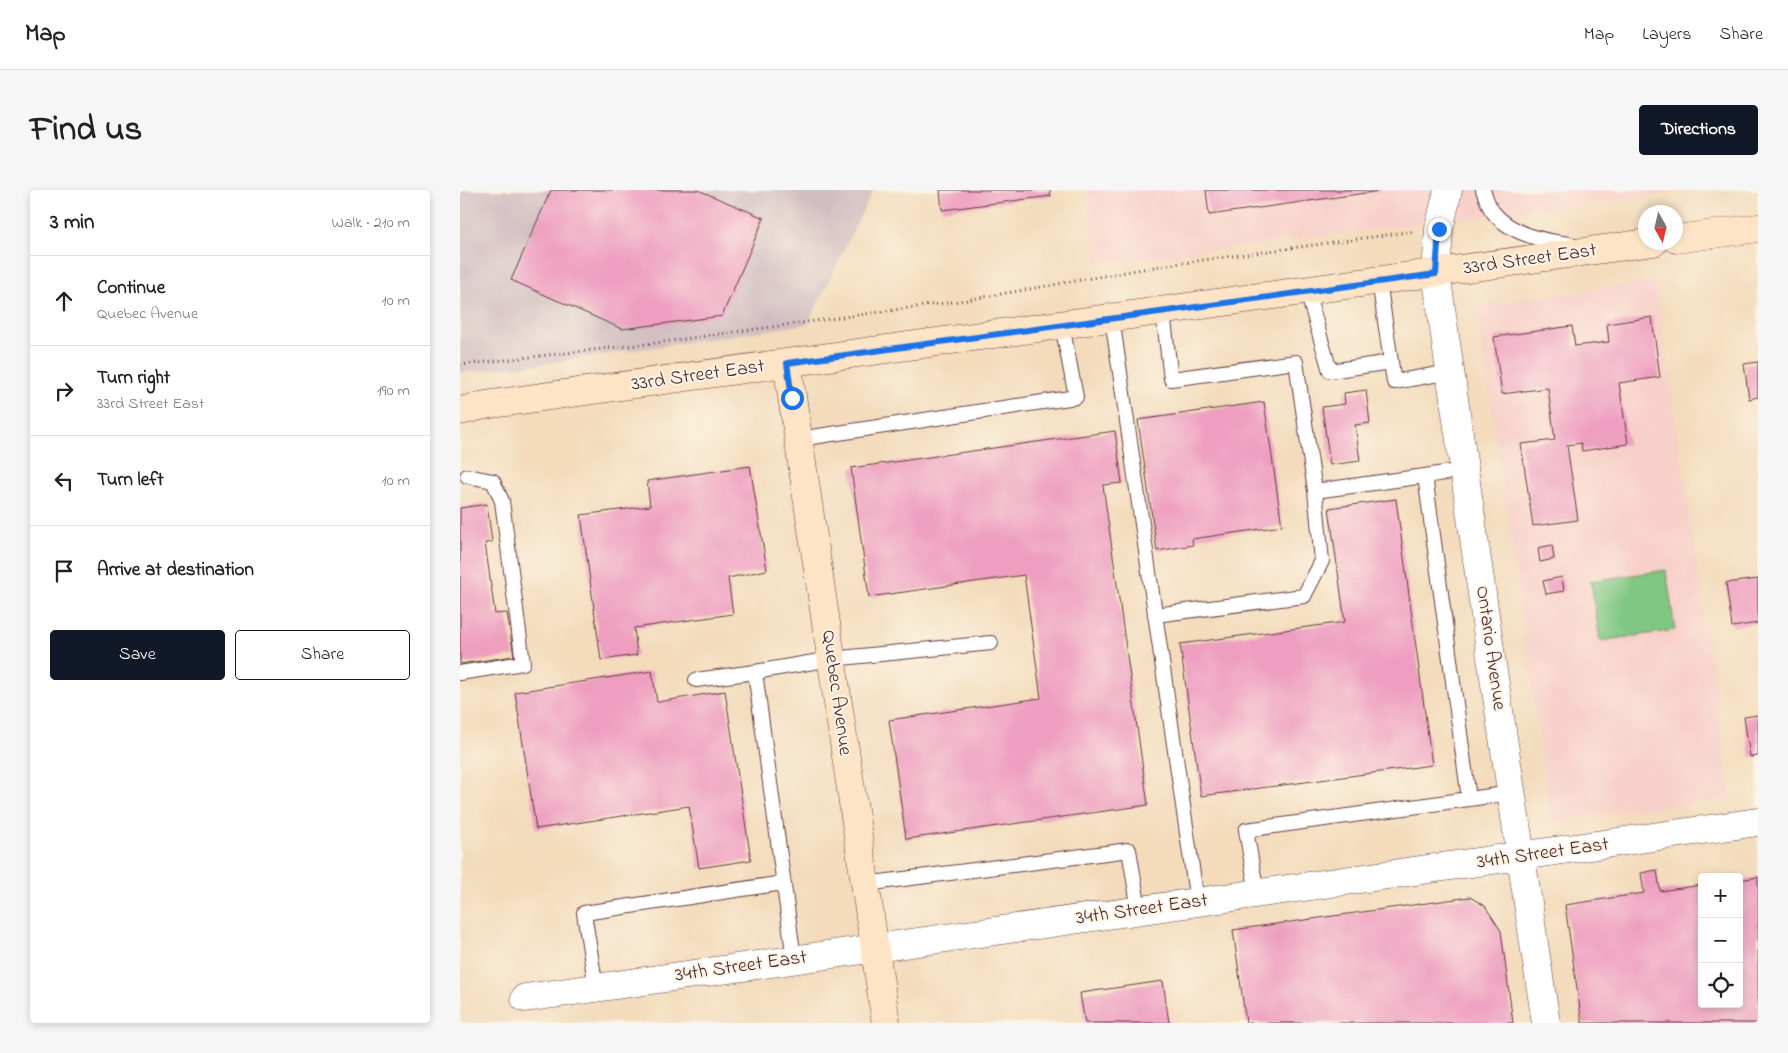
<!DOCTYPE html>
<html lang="en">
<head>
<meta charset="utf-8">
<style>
  body { margin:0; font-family:"Indie Flower",sans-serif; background:#f6f6f6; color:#222 }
  .controls { position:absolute; right:15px; bottom:15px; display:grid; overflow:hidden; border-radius:5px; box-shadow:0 2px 8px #0003 }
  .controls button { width:45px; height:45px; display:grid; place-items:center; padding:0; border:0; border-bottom:1px solid #e0e0e0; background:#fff; color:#222; font:25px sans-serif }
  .compass { position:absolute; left:1178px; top:15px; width:45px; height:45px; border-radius:50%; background:#fff; box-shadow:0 2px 8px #0003; rotate:172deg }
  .stop { position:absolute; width:15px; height:15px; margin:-11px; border:4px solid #1a73e8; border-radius:50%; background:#fff }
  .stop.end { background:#1a73e8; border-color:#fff; box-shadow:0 1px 5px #0008 }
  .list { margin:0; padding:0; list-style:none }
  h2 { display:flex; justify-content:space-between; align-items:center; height:65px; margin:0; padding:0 20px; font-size:21px }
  h2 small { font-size:16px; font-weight:400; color:#767676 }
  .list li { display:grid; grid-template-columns:32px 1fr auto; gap:15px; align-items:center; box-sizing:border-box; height:90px; padding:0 20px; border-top:1px solid #e0e0e0 }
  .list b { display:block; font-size:19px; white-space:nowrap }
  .list p { margin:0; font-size:16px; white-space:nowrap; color:#767676 }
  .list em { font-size:16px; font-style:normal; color:#767676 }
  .actions { display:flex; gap:10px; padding:15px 20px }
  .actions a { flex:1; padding:11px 0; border:1px solid #111827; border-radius:5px; text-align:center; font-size:18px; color:#111827 }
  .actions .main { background:#111827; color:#fff }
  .icon { flex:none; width:28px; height:28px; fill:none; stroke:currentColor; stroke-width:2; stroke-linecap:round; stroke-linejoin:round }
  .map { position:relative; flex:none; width:1298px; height:833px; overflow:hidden; border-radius:5px }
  header { display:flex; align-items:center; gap:30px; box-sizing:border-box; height:70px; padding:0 25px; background:#fff; border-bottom:1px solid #e0e0e0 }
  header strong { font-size:24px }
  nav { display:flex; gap:28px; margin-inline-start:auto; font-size:18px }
  .intro { display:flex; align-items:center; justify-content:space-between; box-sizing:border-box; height:120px; padding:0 30px }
  h1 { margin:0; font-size:35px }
  .button { padding:12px 22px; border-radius:5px; background:#111827; color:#fff; font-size:18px; font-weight:700 }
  main { display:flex; gap:30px; padding:0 30px }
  aside { flex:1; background:#fff; border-radius:5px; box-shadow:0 2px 8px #0003 }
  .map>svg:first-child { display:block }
  .built { fill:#f7d0c9 }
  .industrial { fill:#d2bec1 }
  .green { fill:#7fc783; stroke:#647357 }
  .building { fill:#ee9fc0 }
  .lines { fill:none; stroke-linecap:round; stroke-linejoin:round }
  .lane-casing { stroke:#633b41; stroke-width:16 }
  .street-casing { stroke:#633b41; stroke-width:29 }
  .secondary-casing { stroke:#633b41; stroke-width:29 }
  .path { stroke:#633b41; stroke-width:3; stroke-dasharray:1 4; stroke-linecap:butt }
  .lane { stroke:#fff; stroke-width:14 }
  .street { stroke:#fff; stroke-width:28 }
  .secondary { stroke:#fee4c6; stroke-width:28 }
  .route { stroke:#1a73e8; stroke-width:6 }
  .labels { text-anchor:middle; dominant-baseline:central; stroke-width:4; stroke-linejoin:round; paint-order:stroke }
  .street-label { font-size:20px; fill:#4a1f2b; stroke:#fcf5e5 }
</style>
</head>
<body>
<header>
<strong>Map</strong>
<nav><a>Map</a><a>Layers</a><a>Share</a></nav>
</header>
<div class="intro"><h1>Find us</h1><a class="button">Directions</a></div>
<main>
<aside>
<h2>3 min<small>Walk · 210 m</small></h2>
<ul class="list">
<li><svg class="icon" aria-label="ahead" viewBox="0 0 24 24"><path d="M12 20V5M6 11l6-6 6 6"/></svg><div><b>Continue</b><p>Quebec Avenue</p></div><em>10 m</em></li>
<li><svg class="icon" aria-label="right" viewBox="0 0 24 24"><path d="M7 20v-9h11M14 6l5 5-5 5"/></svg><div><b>Turn right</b><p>33rd Street East</p></div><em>190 m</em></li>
<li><svg class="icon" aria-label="left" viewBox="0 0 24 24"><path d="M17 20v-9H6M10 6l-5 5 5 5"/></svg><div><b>Turn left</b></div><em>10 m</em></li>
<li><svg class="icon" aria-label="arrive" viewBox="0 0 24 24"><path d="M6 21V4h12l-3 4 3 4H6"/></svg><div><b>Arrive at destination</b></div></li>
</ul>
<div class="actions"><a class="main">Save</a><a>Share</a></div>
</aside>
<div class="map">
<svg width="1298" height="833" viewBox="0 0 1298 833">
  <rect width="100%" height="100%" fill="#fcf5e5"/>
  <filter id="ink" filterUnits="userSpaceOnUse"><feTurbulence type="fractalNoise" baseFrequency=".02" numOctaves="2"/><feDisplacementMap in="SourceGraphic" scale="10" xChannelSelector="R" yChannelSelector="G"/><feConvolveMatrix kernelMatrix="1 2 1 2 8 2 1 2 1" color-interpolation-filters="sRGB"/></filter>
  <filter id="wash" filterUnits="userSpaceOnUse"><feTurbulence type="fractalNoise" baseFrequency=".0096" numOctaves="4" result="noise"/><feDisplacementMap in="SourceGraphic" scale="20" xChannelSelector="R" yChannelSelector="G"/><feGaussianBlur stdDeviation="1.12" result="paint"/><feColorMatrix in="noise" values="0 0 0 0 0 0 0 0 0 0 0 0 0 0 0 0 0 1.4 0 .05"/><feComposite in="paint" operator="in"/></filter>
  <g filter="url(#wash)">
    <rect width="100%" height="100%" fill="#f3dbbc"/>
    <!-- built -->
    <path class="built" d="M627,0h606l-596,74z
      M1195,91l76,517 -180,23 -74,-515z"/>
    <!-- industrial -->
    <path class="industrial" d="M0,0h413l-65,134 -260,39 -88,10z"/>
    <!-- green -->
    <path class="green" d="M1206,380l9,60 -75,11 -9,-60z"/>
    <g id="blocks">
      <!-- building -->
      <path class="building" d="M91,0h147l66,28 -42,98 -100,13 -111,-49z
        M480,0h110l1,6 -109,14z
        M746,0h174v1l-171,24z
        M1192,127l8,60 -41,6 9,61 -46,7 -1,-8 -14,2 11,75 -45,6 -12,-82 34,-4 -7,-52 -46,6 -8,-57 78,-11 3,20 34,-4 -2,-18z
        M1298,172v35l-9,2 -5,-35z
        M906,200l4,33 -15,2 5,36 -30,4 -8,-58 23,-3 -1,-11z
        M804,212l18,124 -90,13 1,6 -36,6 -19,-131z
        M655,241l7,52 -19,2 45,320 -242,34 -17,-119 152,-22 -17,-123 -155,22 -18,-129z
        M290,276l17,104 -39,8 5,36 -99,14 3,27 -36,5 -20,-145 69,-9 -3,-25z
        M936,309l36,266 -231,31 -21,-152 165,-22 -16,-114z
        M27,314l5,38 -7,1 10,71 12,-1 7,43 -54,8v-156z
        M1092,355l2,14 -14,3 -2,-14z
        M1102,387l2,14 -18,3 -3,-13z
        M1298,389v44l-26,4 -6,-44z
        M192,481l5,31 68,-11 26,169 -52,8 -10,-62 -153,23 -21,-137z
        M1298,525v41l-8,1 -6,-40z
        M1197,680l3,21 42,-6v119h37v-124l19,-3v146h-176l-17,-118 79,-12 -3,-20z
        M1010,707l15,9 16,25 12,92h-267l-13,-93z
        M703,791l6,42h-84l-5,-30z"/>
    </g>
  </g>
  <g filter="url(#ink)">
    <use href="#blocks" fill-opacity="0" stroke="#633b41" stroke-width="1"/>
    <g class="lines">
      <defs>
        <path id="lane" d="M1023,0c3,7 5,16 10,22 17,22 50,29 77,32
          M919,91l15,101 56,-10
          M847,101l23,80 61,-9
          M703,122l8,67 125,-17 19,129
          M652,128l85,584
          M339,249l277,-42 -14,-72
          M1004,280l-39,6 44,323
          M695,425l149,-19 18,-35 -7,-70 110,-15
          M0,483l63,-10 -21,-162 -9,-20 -26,-5
          M236,490l59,-8
          M405,694l264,-34 10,60
          M797,704l-11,-64 266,-37
          M334,769l-39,-287 76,-13 160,-16
          M136,798l-12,-75 199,-30"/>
        <path id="street" d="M988,0l-9,39 -3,44 56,391 54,359
          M65,808l1233,-176"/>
        <path id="secondary" d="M1216,49l82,-11
          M327,173l99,660
          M0,221l25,-6 1169,-163"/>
      </defs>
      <!-- lane casing -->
      <use href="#lane" class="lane-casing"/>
      <!-- street casing -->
      <use href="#street" class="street-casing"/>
      <!-- secondary casing -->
      <use href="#secondary" class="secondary-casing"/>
      <!-- path -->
      <path class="path" d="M0,175l195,-22 312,-43 193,-34 255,-35"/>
      <!-- lane -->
      <use href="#lane" class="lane"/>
      <!-- street -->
      <use href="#street" class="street"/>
      <!-- secondary -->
      <use href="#secondary" class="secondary"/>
    </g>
  </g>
  <g class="lines" filter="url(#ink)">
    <!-- route -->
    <path class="route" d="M332,208l-5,-35 649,-89 3,-45"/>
  </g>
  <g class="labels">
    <!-- street labels -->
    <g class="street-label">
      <text transform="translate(1070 70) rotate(-8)">33rd Street East</text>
      <text transform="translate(238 186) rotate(-8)">33rd Street East</text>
      <text transform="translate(1030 458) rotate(82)">Ontario Avenue</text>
      <text transform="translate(376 503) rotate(82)">Quebec Avenue</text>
      <text transform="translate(1083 664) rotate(-8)">34th Street East</text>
      <text transform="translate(682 720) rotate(-8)">34th Street East</text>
      <text transform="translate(281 777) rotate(-8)">34th Street East</text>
    </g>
  </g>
</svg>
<div class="controls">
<button>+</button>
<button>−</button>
<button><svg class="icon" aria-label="locate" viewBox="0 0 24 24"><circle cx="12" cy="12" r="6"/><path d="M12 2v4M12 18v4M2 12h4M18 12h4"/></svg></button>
</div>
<svg class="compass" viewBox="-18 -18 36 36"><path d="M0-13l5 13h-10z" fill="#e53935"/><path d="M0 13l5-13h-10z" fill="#767676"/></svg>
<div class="stop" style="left:332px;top:208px"></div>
<div class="stop end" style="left:979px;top:39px"></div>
</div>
</main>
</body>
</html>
